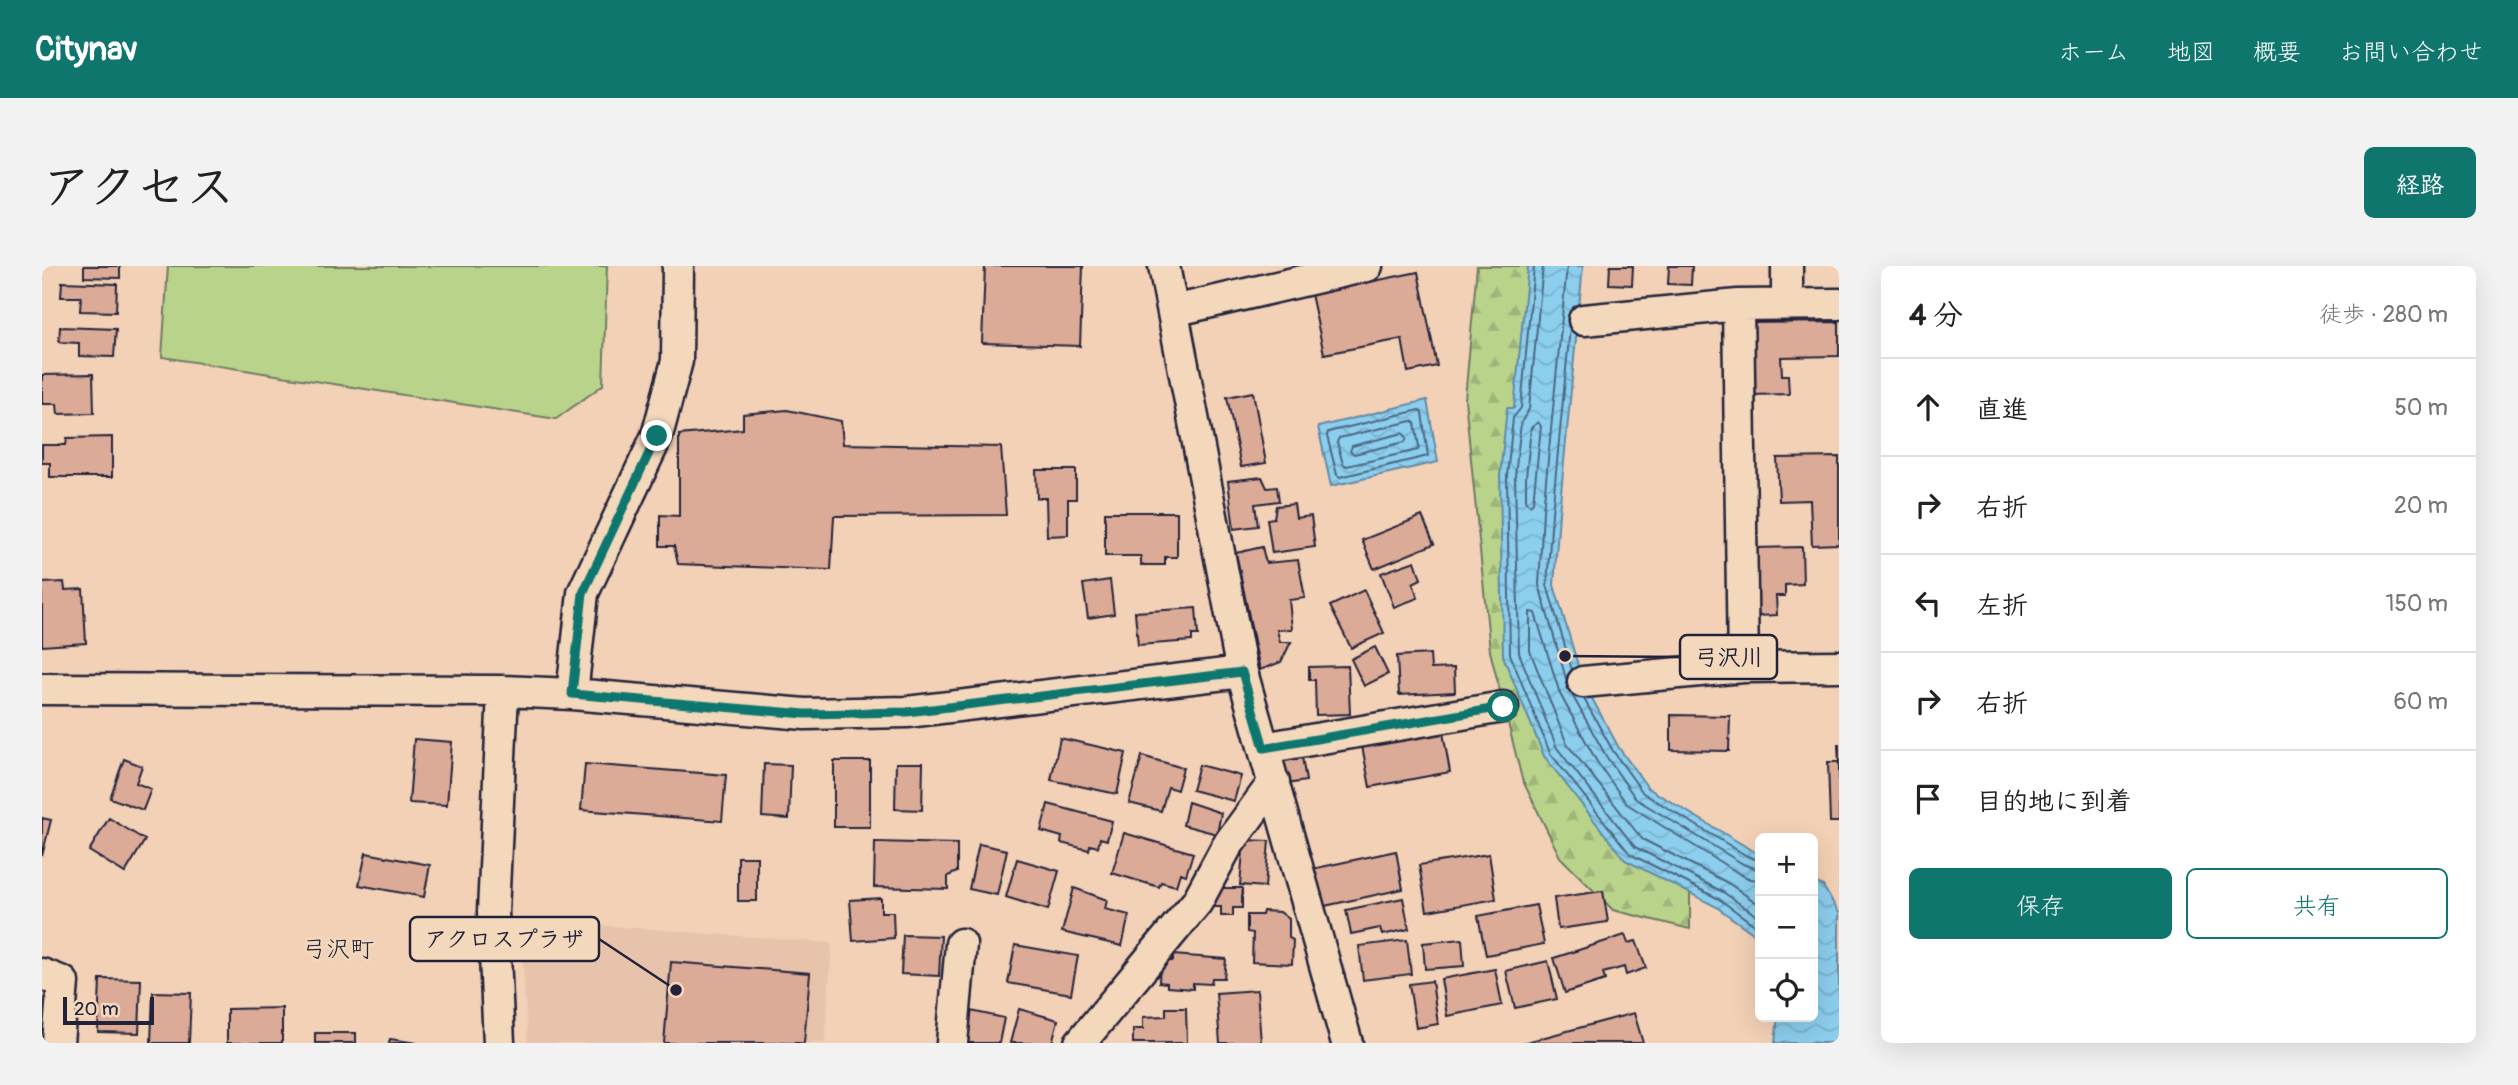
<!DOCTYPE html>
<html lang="ja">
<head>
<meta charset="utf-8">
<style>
  body { margin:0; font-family:Pangolin,"Klee One",sans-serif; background:#f2f2f2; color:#222 }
  .controls { position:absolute; right:21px; bottom:21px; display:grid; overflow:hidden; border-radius:10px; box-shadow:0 7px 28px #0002 }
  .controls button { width:63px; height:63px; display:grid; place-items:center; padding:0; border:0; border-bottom:2px solid #e0e0e0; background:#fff; color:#222; font:35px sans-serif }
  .scale { position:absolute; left:21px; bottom:18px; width:91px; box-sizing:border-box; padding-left:7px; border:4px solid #22223b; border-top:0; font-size:19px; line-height:24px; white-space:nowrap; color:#22223b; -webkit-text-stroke:5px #f4d8bb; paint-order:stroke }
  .stop { position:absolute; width:21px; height:21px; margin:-16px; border:5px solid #0f766e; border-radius:50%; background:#fff }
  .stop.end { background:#0f766e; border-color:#fff; box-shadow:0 2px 7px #0008 }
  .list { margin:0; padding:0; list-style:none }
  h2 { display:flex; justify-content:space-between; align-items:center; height:91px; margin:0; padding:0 28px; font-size:30px }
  h2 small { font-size:23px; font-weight:400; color:#767676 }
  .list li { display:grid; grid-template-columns:46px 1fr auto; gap:21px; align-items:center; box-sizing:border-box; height:98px; padding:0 28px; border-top:2px solid #e0e0e0 }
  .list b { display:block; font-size:26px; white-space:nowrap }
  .list em { font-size:23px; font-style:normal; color:#767676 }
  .actions { display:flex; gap:14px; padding:21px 28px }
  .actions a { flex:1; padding:16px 0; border:2px solid #0f766e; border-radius:10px; text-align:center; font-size:24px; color:#0f766e }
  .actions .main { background:#0f766e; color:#fff }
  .icon { flex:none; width:38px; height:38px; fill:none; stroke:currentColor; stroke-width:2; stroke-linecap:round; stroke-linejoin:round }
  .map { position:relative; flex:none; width:1797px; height:777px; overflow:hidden; border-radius:10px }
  header { display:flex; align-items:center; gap:42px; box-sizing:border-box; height:98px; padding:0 35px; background:#0f766e; color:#fff }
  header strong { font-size:33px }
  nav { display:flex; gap:38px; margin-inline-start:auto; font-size:24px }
  .intro { display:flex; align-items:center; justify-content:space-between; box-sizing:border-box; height:168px; padding:0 42px }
  h1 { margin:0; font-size:49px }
  .button { padding:18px 32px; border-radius:10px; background:#0f766e; color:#fff; font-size:24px; font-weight:700 }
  main { display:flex; gap:42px; padding:0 42px }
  aside { flex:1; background:#fff; border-radius:10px; box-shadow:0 7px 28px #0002 }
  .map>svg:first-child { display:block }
  .built { fill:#e7c3ab }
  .grass { fill:#b9d38b; stroke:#6e7a63; stroke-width:2 }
  .forest { fill:url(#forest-firs); stroke:#6e7a63; stroke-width:2 }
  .water { fill:url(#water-waves); stroke:#6289a6; stroke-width:2 }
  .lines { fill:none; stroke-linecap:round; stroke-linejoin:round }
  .shore { stroke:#4c6782; stroke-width:2 }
  .building { fill:#dcab98; stroke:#22223b; stroke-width:2 }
  .minor-casing { stroke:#22223b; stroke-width:35 }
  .minor { stroke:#f4d8bb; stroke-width:30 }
  .route { stroke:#0f766e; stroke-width:9 }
  .labels { text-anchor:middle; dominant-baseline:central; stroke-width:5; stroke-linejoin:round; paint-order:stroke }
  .quarter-label { font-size:24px; fill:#22223b; stroke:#f4d8bb }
  .leader { fill:none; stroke:#22223b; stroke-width:2.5 }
  .callout-dot { fill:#22223b; stroke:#f4d8bb; stroke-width:2.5 }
  .callout { fill:#f4d8bb; stroke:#22223b; stroke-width:2.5 }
  .callout-label { font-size:23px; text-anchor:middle; font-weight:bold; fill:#22223b }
</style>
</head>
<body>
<header>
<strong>Citynav</strong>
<nav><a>ホーム</a><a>地図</a><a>概要</a><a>お問い合わせ</a></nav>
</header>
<div class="intro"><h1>アクセス</h1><a class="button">経路</a></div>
<main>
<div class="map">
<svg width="1797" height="777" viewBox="0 0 1797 777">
  <defs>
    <pattern id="forest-firs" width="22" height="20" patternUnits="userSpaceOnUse" patternTransform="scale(1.75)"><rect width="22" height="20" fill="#b9d38b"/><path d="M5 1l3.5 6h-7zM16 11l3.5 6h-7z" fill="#9fb579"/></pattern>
    <pattern id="water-waves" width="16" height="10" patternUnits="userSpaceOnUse" patternTransform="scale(1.75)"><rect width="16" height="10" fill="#8cceed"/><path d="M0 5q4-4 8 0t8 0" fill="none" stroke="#78b1cc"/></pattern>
  </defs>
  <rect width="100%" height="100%" fill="#f2d1b6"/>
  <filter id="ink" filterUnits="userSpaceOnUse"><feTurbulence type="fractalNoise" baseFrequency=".0143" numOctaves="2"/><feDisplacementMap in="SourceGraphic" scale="14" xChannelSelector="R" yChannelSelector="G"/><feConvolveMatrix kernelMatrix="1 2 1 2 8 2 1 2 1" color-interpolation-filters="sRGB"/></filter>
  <g filter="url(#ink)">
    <!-- built -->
    <path class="built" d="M478,653l312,24 -7,100h-297z"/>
    <!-- grass -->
    <path class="grass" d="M126,0h439l-4,119 -47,34 -394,-62z"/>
    <!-- forest -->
    <path class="forest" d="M1435,0h57l-8,362 164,260v41l-77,-19 -53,-53 -38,-78 -32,-128 -25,-252z"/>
    <!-- water -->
    <path class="water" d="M1486,0h55l-24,247 -5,72 29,97 36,66 29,40 112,67v83l-45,-32 -90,-46 -81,-104 -41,-100 -3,-180 7,-68h7z
      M1385,134l11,62 -107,24 -13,-59z
      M1771,615l10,5 16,27v130h-64l3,-26h35z"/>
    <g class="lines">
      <!-- shore -->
      <path class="shore" d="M1492,0l-13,142 -8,10 -6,58 3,178 40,99 80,101 89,45 41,30
        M1501,0l-14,143 -8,14 -6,53 4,177 38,95 78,99 88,45 37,26
        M1528,62l-18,185 -5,72 25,85
        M1377,144l3,3 6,43 -88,21 -3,-2 -10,-39 1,-4z
        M1370,155l3,2 4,24 -1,3 -71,16 -4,-2 -6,-22 2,-4z
        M1496,156l3,4 -8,76 -3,3 -4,-3v-25l5,-49z
        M1361,167l4,5 -2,4 -51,12 -4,-3 2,-5z
        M1525,416l-28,-97 4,-74 24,-245
        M1529,427l35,63 30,43 107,65 17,6
        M1542,433l29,52 30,42 104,63 13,5
        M1718,614l-10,-1 -12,-6 -111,-69 -30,-42 -37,-68 -25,-81 -5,-1v39l37,93 75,95 86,44 32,22"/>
    </g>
    <!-- building -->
    <path class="building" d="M42,0h36v12l-36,-1z
      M943,0h98l-3,80 -98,-3z
      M1568,0h23l-1,19 -23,-1z
      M1627,0h23l-1,19 -23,-1z
      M1376,6l19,94 -29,6 -6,-33 -78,15 -13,-60z
      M20,16l55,2 -1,28 -36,-1 1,-14h-20z
      M1797,56v34l-58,1 1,18h6l1,19 -37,1 -2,-72z
      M18,61l56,2 -2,28 -35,-1v-13l-20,-1z
      M51,108l1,39 -36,1 -1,-10h-15v-29z
      M1211,126l13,71 -25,4 -14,-70z
      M745,144l54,11 2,23 158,3 5,68 -172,1 -3,54 -153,-6 -4,-18h-14v-31l19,1v-81l64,-6v-15z
      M70,171v40h-62v-14h-8v-18h24l1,-7z
      M1797,191v87l-27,1 -2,-45 -31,1 -2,-43z
      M994,204h40v29h-8v36l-21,1 -1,-38h-9z
      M1220,211l5,11 10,-1 2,14 -24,3 3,22 -24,3 -6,-48z
      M1252,238l2,14 15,-2 4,31 -43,6 -5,-34 7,-1 2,-12z
      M1063,246h72v45h-12v8h-24v-9h-36z
      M1380,250l12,28 -60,25 -12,-29z
      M1220,281l4,16 32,-3 7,38 -16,2 3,29 -15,1 3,12h11l-10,20 -21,8 -24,-117z
      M1760,281l1,37 -18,1v11h-9l1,19 -19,1 -3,-68z
      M1373,295l6,18 -8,4 5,15 -24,9 -13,-34z
      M0,310v7l22,-1 1,8 18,-1 3,54 -44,3z
      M1068,314l4,34 -26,4 -5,-34z
      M1322,324l20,43 -33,15 -21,-42z
      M1154,342l2,27h-6v6l-54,4 -3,-33z
      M1333,381l13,27 -24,12 -13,-27z
      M1388,388l1,15 23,-1 1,24 -56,3 -2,-39z
      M1306,400l2,48 -34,1 -1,-35h-6v-13z
      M1629,449l59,1 -1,35 -58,-1z
      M1401,466l7,40 -80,15 -8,-41z
      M1018,472l66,15 -9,41 -66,-14z
      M372,473l38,3 -5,63 -38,-2z
      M1796,479h1v77h-9l-2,-60h11z
      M1259,485l5,30 -20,3 -5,-29z
      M1100,490l41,12 -6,22 -9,-3 -7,24 -32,-8z
      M82,493l18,7 -6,17 15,6 -8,21 -33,-12z
      M792,495h36v66h-36z
      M854,497h27l-1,47 -27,-1z
      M543,498l141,11 -4,46 -141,-11z
      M722,498l27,1 -2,54 -27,-2z
      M1157,499l42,11 -7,25 -42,-11z
      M1146,536l33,11 -4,21 -34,-9z
      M1006,538l64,17 -5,19 -7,-2 -2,9 -8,-2 -1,5 -28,-7 1,-6 -21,-6z
      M0,552l9,2 -9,36z
      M67,552l36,22 -20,33 -36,-22z
      M1082,567l69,20 -7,22 -6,-2 -4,13 -15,-4 -2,5 -47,-14z
      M1202,574l25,1 -4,46 -25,-2z
      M833,576l82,2v28l-9,4v13l-74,-2z
      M937,578l28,6 -10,45 -28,-6z
      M1354,585l7,38 -83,18 -8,-38z
      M324,587l64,12 -6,32 -65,-12z
      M1447,588l7,45 -69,12 -8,-46z
      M696,591h19v44h-19z
      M975,593l42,12 -11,39 -42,-13z
      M1032,622l33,12 -2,9 24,6 -7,31 -60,-14z
      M1174,622h26v20h-9v8h-12v-9h-6z
      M1561,625l5,31 -50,7 -4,-31z
      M839,632v14h12l1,26 -41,3 -3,-41z
      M1361,632l6,31 -27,6 -2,-7 -29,6 -5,-24z
      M1494,639l8,39 -58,11 -8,-39z
      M1221,645l17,1 9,7v19l4,2 -1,24 -40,-2 1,-29 -6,-1v-17h15z
      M861,669l38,1 -2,40 -38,-2z
      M1583,669l3,8 8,-2 10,27 -20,7 -2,-8 -21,6 2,7 -40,13 -11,-35z
      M1420,673l2,27 -39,3 -2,-26z
      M1365,674l4,34 -48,6 -4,-34z
      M973,679l63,11 -7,38 -63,-11z
      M1131,689l53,4 -2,19h-12l-1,6 -18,-1v6l-26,-2v-4l-8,-1 1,-21h13z
      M1506,695l9,38 -42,9 -9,-37z
      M629,696l139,11 -6,70h-140z
      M1453,703l7,36 -55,11 -6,-37z
      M58,713l41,1 -2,53 -41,-1z
      M1390,715l6,43 -22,4 -7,-44z
      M1215,724l4,53h-41l-4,-50z
      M111,726l38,1 -2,50h-38z
      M240,742v35h-55v-34z
      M1124,742h20l1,35h-54v-14h10v-12l23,-1z
      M977,743l39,11 -6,23h-42z
      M929,745l33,7 -5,25h-34z
      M1592,747l9,30h-120z
      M273,767h41v10h-41z
      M348,773l27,4h-28z"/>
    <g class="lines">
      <defs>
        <path id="minor" d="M1122,0l78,406 105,371
          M1745,0v37
          M1696,39l5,362
          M1131,45l194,-45
          M1542,54l154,-15 101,-1
          M1541,416l160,-15 96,-1
          M0,423l461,2 69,3 233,20 102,-2 335,-40
          M530,428l11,-101 74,-157 20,-75 1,-95
          M1222,482l239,-41
          M0,708l21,8 -5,61
          M457,777l-6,-131 10,-221
          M910,777l9,-99
          M1038,777l117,-141 30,-56 47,-64"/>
      </defs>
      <!-- minor casing -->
      <use href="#minor" class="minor-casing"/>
      <!-- minor -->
      <use href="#minor" class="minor"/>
    </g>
  </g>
  <g class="lines" filter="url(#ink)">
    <!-- route -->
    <path class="route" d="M615,170l-74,157 -11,101 233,20 102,-2 335,-40 22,76 239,-41"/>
  </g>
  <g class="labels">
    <!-- quarter labels -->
    <g class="quarter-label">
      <text x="296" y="683">弓沢町</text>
    </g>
  </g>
  <!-- callouts -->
  <path class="leader" d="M1523 390L1638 391M634 724L557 673"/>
  <g class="callout-dot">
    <circle cx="1523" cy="390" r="7"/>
    <circle cx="634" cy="724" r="7"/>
  </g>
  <g class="callout">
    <rect x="1638" y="369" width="97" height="44" rx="7"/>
    <rect x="368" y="651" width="189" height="44" rx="7"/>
  </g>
  <g class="callout-label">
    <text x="1687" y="399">弓沢川</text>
    <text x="462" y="681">アクロスプラザ</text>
  </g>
</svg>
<div class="controls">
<button>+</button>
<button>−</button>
<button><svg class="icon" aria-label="locate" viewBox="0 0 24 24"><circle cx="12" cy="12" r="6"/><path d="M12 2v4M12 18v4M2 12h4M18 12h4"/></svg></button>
</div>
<div class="scale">20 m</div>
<div class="stop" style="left:1461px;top:441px"></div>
<div class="stop end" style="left:615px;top:170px"></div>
</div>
<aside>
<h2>4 分<small>徒歩 · 280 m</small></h2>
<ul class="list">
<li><svg class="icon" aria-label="ahead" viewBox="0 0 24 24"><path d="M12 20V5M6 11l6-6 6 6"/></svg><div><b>直進</b></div><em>50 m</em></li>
<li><svg class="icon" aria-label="right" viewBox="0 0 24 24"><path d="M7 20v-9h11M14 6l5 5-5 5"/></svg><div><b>右折</b></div><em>20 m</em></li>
<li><svg class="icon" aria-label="left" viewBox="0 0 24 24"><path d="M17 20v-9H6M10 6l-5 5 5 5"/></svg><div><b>左折</b></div><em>150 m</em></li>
<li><svg class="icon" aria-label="right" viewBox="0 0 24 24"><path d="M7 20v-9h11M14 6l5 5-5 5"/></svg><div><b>右折</b></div><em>60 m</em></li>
<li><svg class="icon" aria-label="arrive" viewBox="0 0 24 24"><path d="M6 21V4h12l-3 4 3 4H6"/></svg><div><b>目的地に到着</b></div></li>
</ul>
<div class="actions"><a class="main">保存</a><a>共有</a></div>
</aside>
</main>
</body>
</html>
